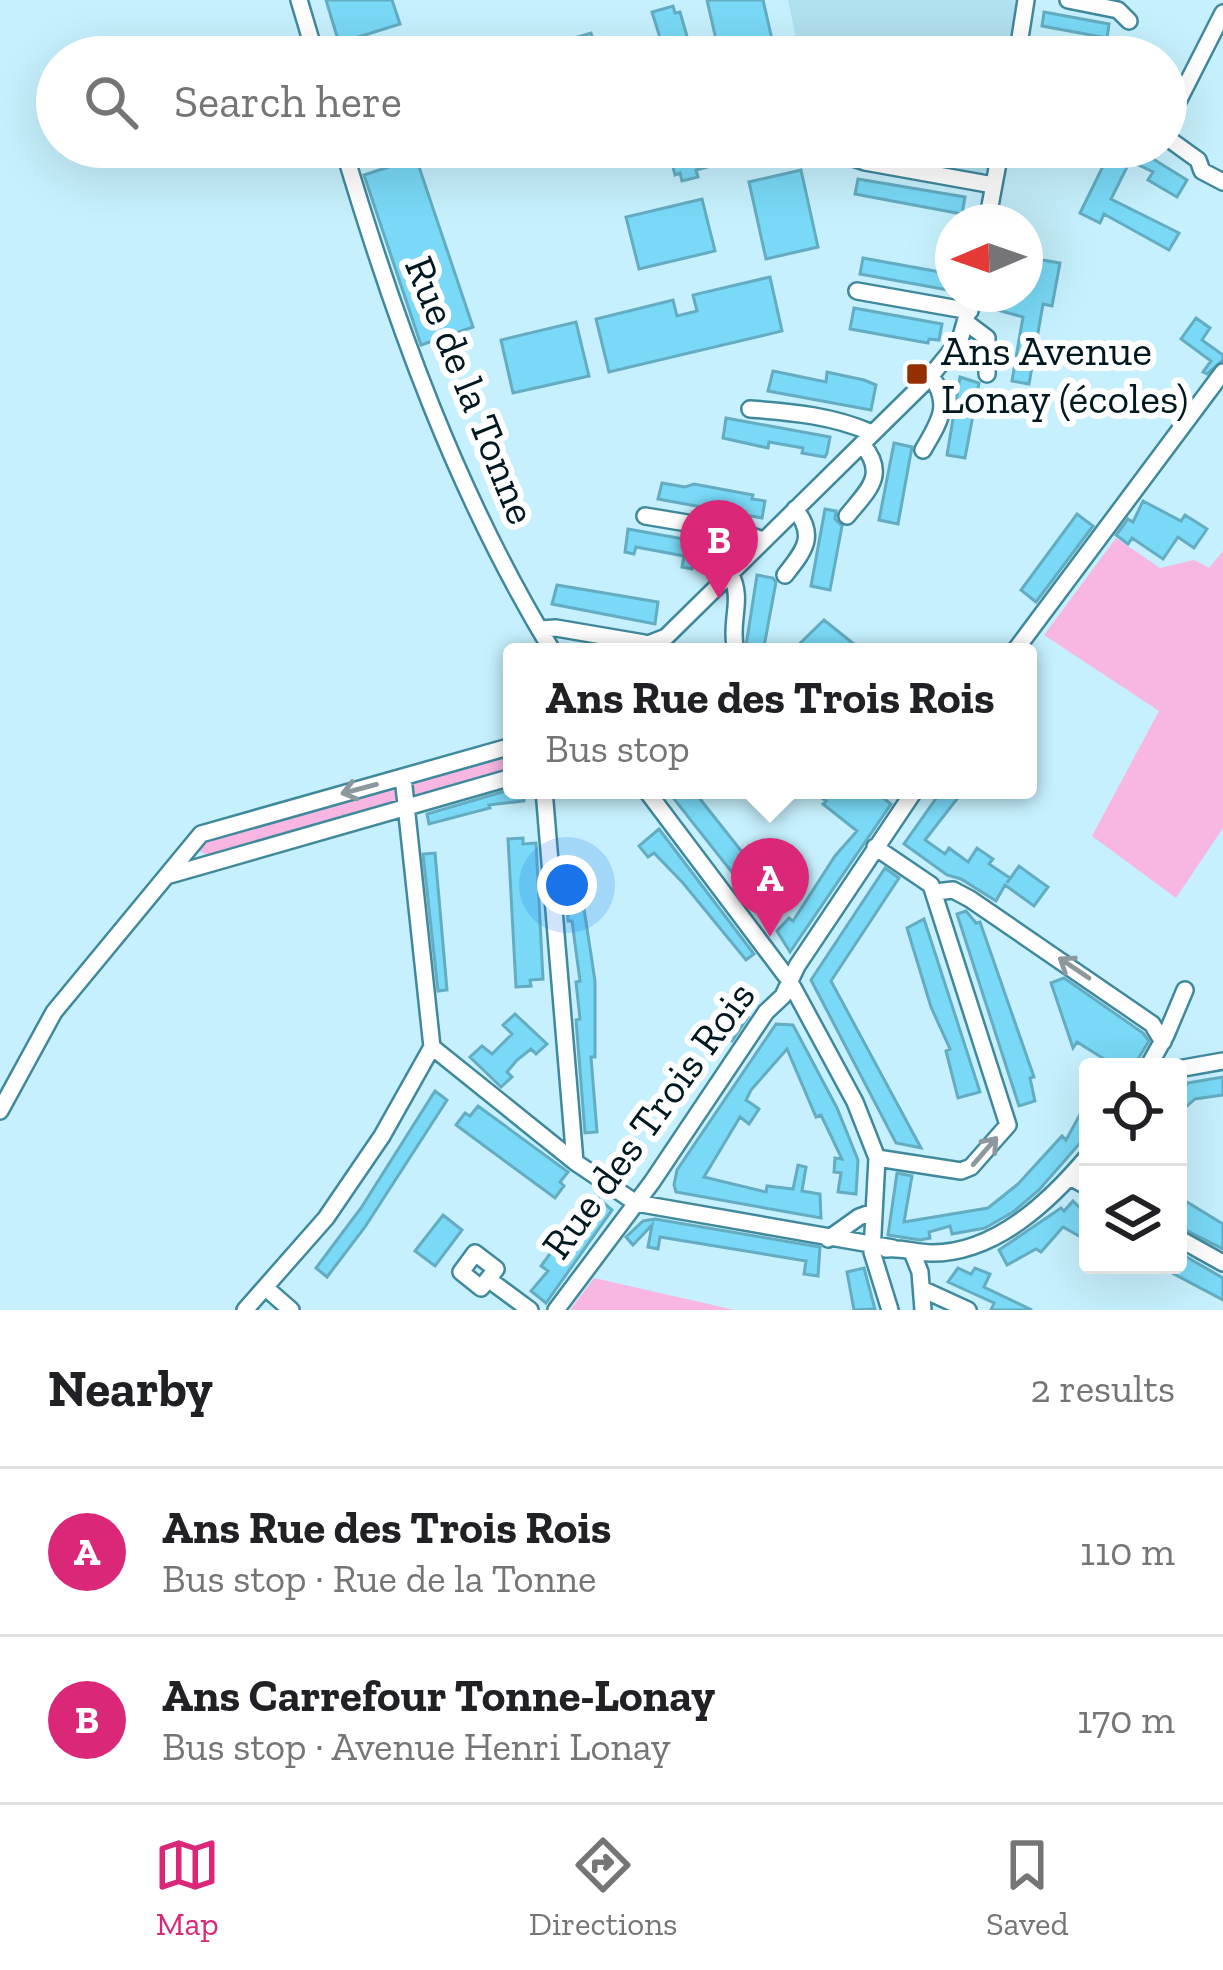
<!DOCTYPE html>
<html lang="en">
<head>
<meta charset="utf-8">
<style>
  body { margin:0; font-family:"Zilla Slab",serif; background:#f6f6f6; color:#202124 }
  .controls { position:absolute; right:36px; bottom:36px; display:grid; overflow:hidden; border-radius:12px; box-shadow:0 12px 48px #0002 }
  .controls button { width:108px; height:108px; display:grid; place-items:center; padding:0; border:0; border-bottom:3px solid #e0e0e0; background:#fff; color:#202124; font:60px sans-serif }
  .compass { position:absolute; left:935px; top:204px; width:108px; height:108px; border-radius:50%; background:#fff; box-shadow:0 12px 48px #0002; rotate:268deg }
  .you { position:absolute; left:567px; top:885px; width:42px; height:42px; margin:-30px; border:9px solid #fff; border-radius:50%; background:#1a73e8; box-shadow:0 0 0 18px #1a73e833 }
  .badge { display:grid; place-items:center; width:78px; height:78px; border-radius:50%; background:#db2777; color:#fff; font-size:39px; font-weight:700 }
  .pin { position:absolute; translate:-50% -99px; filter:drop-shadow(0 3px 6px #0008) }
  .pin::after { content:''; position:absolute; top:63px; width:42px; height:36px; background:inherit; clip-path:polygon(0 0,100% 0,50% 100%) }
  .popup { position:absolute; left:503px; top:643px; width:534px; height:156px; box-sizing:border-box; display:grid; place-content:center; border-radius:12px; background:#fff; filter:drop-shadow(0 3px 9px #0005); font-size:39px; white-space:nowrap; color:#757577 }
  .popup b { font-size:45px; color:#202124 }
  .popup::after { content:''; position:absolute; left:50%; top:100%; margin-left:-24px; border:24px solid transparent; border-top-color:#fff }
  .list { margin:0; padding:0; list-style:none }
  h2 { display:flex; justify-content:space-between; align-items:center; height:156px; margin:0; padding:0 48px; font-size:51px }
  h2 small { font-size:39px; font-weight:400; color:#757577 }
  .list li { display:grid; grid-template-columns:78px 1fr auto; gap:36px; align-items:center; box-sizing:border-box; height:168px; padding:0 48px; border-top:3px solid #e0e0e0 }
  .list b { display:block; font-size:45px; white-space:nowrap }
  .list p { margin:0; font-size:39px; white-space:nowrap; color:#757577 }
  .list em { font-size:39px; font-style:normal; color:#757577 }
  .icon { flex:none; width:66px; height:66px; fill:none; stroke:currentColor; stroke-width:2; stroke-linecap:round; stroke-linejoin:round }
  .map { position:relative; flex:none; width:1223px; height:1310px; overflow:hidden }
  .search { position:absolute; background:#fff; box-shadow:0 12px 48px #0002; left:36px; right:36px; top:36px; height:132px; display:flex; align-items:center; gap:30px; box-sizing:border-box; padding:0 42px; border-radius:66px; color:#757577; font-size:45px }
  .sheet { height:492px; background:#fff }
  nav { display:flex; justify-content:space-around; align-items:center; box-sizing:border-box; height:168px; border-top:3px solid #e0e0e0; background:#fff; font-size:33px; color:#757577 }
  nav a { display:grid; justify-items:center; gap:6px }
  nav .on { color:#db2777 }
  .map>svg:first-child { display:block }
  .built { fill:#b1e0ee }
  .green { fill:#f7b7e2 }
  .building { fill:#79d9f6; stroke:#63acc1; stroke-width:3 }
  .lines { fill:none; stroke-linecap:round; stroke-linejoin:round }
  .minor-casing { stroke:#40899d; stroke-width:20 }
  .minor { stroke:#fff; stroke-width:15 }
  .oneway { stroke:#8c989b }
  .poi-dot { fill:#942f01; stroke:#fff; stroke-width:4.5 }
  .labels { text-anchor:middle; dominant-baseline:central; stroke-width:12; stroke-linejoin:round; paint-order:stroke }
  .poi-label { font-size:42px; fill:#001921; stroke:#fff; text-anchor:start }
  .street-label { font-size:42px; fill:#001921; stroke:#fff }
</style>
</head>
<body>
<div class="map">
<svg width="1223" height="1310" viewBox="0 0 1223 1310">
  <rect width="100%" height="100%" fill="#c6f0fd"/>
  <!-- built -->
  <path class="built" d="M788,0h232l-10,57h-210z
    M845,147h148l-3,20 -12,10 -130,-24z"/>
  <!-- green -->
  <path class="green" d="M1116,538l44,30 34,-8 15,8 14,-17v277l-47,70 -84,-62 67,-125 -115,-76z
    M512,752v20l-91,25 -9,-4 1,-12z
    M388,787l10,6 -1,9 -6,3 -181,51 -11,-5 5,-13z
    M594,1278l141,32h-165z"/>
  <!-- building -->
  <path class="building" d="M326,0h66l8,24 -61,19z
    M707,0h56l13,57h-56z
    M673,6l2,7 5,-1 13,45h-27l-14,-45z
    M1044,12l65,12 -2,14 -65,-12z
    M591,33l7,24h-79v-3z
    M668,147h47l4,17 -23,6 2,7 -16,4 -2,-8 -5,2z
    M1125,147h23l-3,7 42,26 -10,17 -29,-17 5,-8 -23,-11 -19,38 68,34 -10,17 -65,-36 -4,9 -20,-10 26,-53 10,5z
    M416,158l57,169 -52,18 -57,-170z
    M801,170l17,77 -52,12 -17,-77z
    M858,179l107,18 -3,17 -107,-20z
    M702,199l13,52 -76,18 -13,-52z
    M1025,257l35,6 -8,43 -9,-2 -14,80 -17,-3 11,-64 -37,-10 2,-13h37z
    M863,258l88,16 -3,16 -88,-16z
    M770,277l12,54 -173,41 -13,-53 77,-19 4,16 20,-5 -4,-16z
    M854,308l88,16 -3,16 -10,-1 -1,4 -78,-14z
    M1196,318l14,10 -8,12 21,15v5l-16,14 -4,-2 8,-11 -30,-22z
    M576,322l13,54 -76,17 -12,-53z
    M773,371l53,11 1,-10 37,8 12,5 -5,25 -103,-19z
    M960,377l19,6 -14,75 -18,-3z
    M726,418l104,19 -3,16 -2,4 -23,-4 1,-5 -11,-2 -23,-4 -1,6 -45,-10z
    M894,443l18,4 -14,77 -19,-4z
    M662,483l23,4 9,-3 59,11 -1,4 13,2 -3,17 -104,-19z
    M1143,501l38,20 4,-6 22,14 -13,19 -16,-11 -15,22 -31,-21 -4,6 -12,-9 12,-16 5,3z
    M825,509l11,2 -1,8 7,7 -12,64 -19,-4z
    M1077,514l16,12 -57,76 -15,-12z
    M628,529l89,16 -3,16 -21,2 -1,6 -10,-2 2,-11 -48,-9 -2,7 -9,-2z
    M757,575l16,3 3,4 -13,70h-18z
    M557,585l101,17 -3,22 -103,-20z
    M824,620l36,29 -69,3z
    M512,789l11,1 1,11 -35,4 1,3 -61,16 -2,-10z
    M667,790h26l87,110 -16,13z
    M812,790h61l18,14 -101,148 -13,-21 12,-13 4,3 42,-65 22,-25 -34,-27 3,-3z
    M942,790h22l-39,50 20,14 4,-6 19,14 9,-14 16,11 -4,5 21,14 -3,5 12,-17 29,21 -14,19 -29,-21 -9,16 -35,-22 -14,-4 -43,-31z
    M659,829l95,125 -8,6 -63,-77 -29,-30 -6,4 -9,-11z
    M523,838v6l13,-1 7,136 -13,1 1,6 -15,1 -8,-148z
    M435,853l12,137 -9,1 -15,-137z
    M885,868l14,10 -68,103 90,167 -25,-5 -85,-163z
    M580,882l15,99v76h-4l6,75 -12,1 -9,-113 4,-1 -4,-37 4,-1 -8,-60h-4l-2,-38z
    M966,911l10,12 4,-1 54,155 -4,1 5,23 -16,5 -62,-192z
    M924,919l56,173 -22,6 -12,-47 4,-2 -19,-42 -24,-79z
    M1064,978l79,55 6,8 -16,26h-16l-40,-25 -4,6 -22,-65z
    M728,997l9,6 -3,5 14,9 -16,24 -23,-16z
    M515,1014l32,30 -11,10 -5,-5 -14,11 -10,12 5,5 -11,10 -31,-30 12,-11 10,8 20,-20 -9,-9z
    M776,1024l17,1 44,83 21,52 -2,34 -18,-2 3,-19 -7,-1 1,-14 7,1 -21,-44 -5,2 -29,-68 -36,41 -5,10 13,9 -10,15 -9,-7 -36,60 62,15 1,-6 26,3 5,-24 8,2 -4,24 18,3 1,24 -145,-26 -2,-7 3,-15z
    M1223,1077v18l-28,4 -17,15v-18l10,-13z
    M435,1091l12,9 -82,127 -38,50 -11,-9 45,-60z
    M1088,1100v34l-49,56 -26,22 -28,16 -33,6 -2,-8 -21,6 1,6 -10,2 -32,-5 9,-62 15,3 -8,46 84,-14 30,-24 44,-48 4,4z
    M478,1106l90,66 -8,10 4,4 -9,12 -99,-73 9,-12 5,3z
    M598,1198l14,12 -66,93 -15,-12 17,-20 -7,-5 19,-26 13,1 17,-22 -8,-7z
    M1073,1201l15,15v25l-25,-14 -22,25 -5,-3 -29,16 -8,-15 62,-42 3,3z
    M1187,1202l36,22v25l-45,-23v-21l5,3z
    M443,1215l19,15 -27,36 -20,-15z
    M655,1219l165,28 -2,29 -14,-2 2,-13 -146,-24 -2,12 -10,-2 4,-22 -19,20 -7,-8 17,-16z
    M1178,1252l45,26v22l-66,-35h21z
    M864,1268l11,41 -21,1 -7,-38z
    M958,1268l13,6 4,-6 15,6 -6,13 48,23h-41l3,-7 -46,-21z"/>
  <g class="lines">
    <defs>
      <path id="minor" d="M299,0l17,57
        M1068,0l50,10 11,11
        M1017,57l9,-57
        M1166,125l57,-112
        M1166,137l32,23 4,11 21,11
        M343,147c52,175 114,348 210,505
        M838,147l3,7 24,8 128,23
        M987,222l14,-75
        M857,291l113,20
        M967,323l20,15v36
        M750,409c42,3 84,7 122,24
        M923,450c16,-28 29,-45 8,-74
        M645,516l96,16 22,8
        M847,516c21,-26 41,-41 15,-72
        M730,573c14,26 0,46 5,73
        M785,575c19,-24 32,-39 10,-66
        M539,629l17,-1 88,15
        M628,652l38,-15 263,-259 31,-38 13,-46
        M1014,652l209,-280
        M544,790l31,372
        M646,790l143,190 66,122 22,56 -5,94 18,58
        M875,847l56,38 77,240 -37,42 -10,4 -84,-13
        M170,875l342,-98
        M935,892l18,-2 17,9 182,125 11,18
        M432,1047l143,115 61,41 257,45
        M1148,1067l18,-32 19,-45
        M1178,1069l45,-8
        M0,1111l54,-99 147,-178 311,-88
        M1070,1177l18,10
        M1178,1238l45,25
        M828,1239l31,-22 14,-5
        M886,1249c15,-2 30,4 46,4 64,0 118,-52 156,-97
        M912,1252l8,20 3,38
        M475,1253l21,16 -15,19 -20,-16z
        M488,1279l42,31
        M267,1289l24,21
        M922,1289l46,21
        M245,1310l81,-92 56,-82 50,-89 -29,-270
        M556,1310l96,-128 114,-170 17,-16 14,-30 118,-176"/>
    </defs>
    <!-- minor casing -->
    <use href="#minor" class="minor-casing"/>
    <!-- minor -->
    <use href="#minor" class="minor"/>
  </g>
  <!-- one-way arrows -->
  <defs><path id="oneway-shaft" d="M-6 0H5M1.5-3L5.5 0L1.5 3" fill="none" stroke-width="1.6" stroke-linecap="round" stroke-linejoin="round" transform="scale(3)"/></defs>
  <g class="oneway">
    <use href="#oneway-shaft" transform="translate(359 789) rotate(165)"/>
    <use href="#oneway-shaft" transform="translate(1074 968) rotate(-146)"/>
    <use href="#oneway-shaft" transform="translate(985 1151) rotate(-49)"/>
  </g>
  <!-- markers -->
  <rect class="poi-dot" x="905" y="362" width="24" height="24" rx="6"/>
  <g class="labels">
    <!-- poi labels -->
    <g class="poi-label">
      <text x="941" y="350">Ans Avenue<tspan x="941" dy="48">Lonay (écoles)</tspan></text>
    </g>
    <!-- street labels -->
    <g class="street-label">
      <text transform="translate(471 390) rotate(68)">Rue de la Tonne</text>
      <text transform="translate(648 1120) rotate(-54)">Rue des Trois Rois</text>
    </g>
  </g>
</svg>
<div class="controls">
<button><svg class="icon" aria-label="locate" viewBox="0 0 24 24"><circle cx="12" cy="12" r="6"/><path d="M12 2v4M12 18v4M2 12h4M18 12h4"/></svg></button>
<button><svg class="icon" aria-label="layers" viewBox="0 0 24 24"><path d="M12 4l9 5-9 5-9-5zM3 14l9 5 9-5"/></svg></button>
</div>
<svg class="compass" viewBox="-18 -18 36 36"><path d="M0-13l5 13h-10z" fill="#e53935"/><path d="M0 13l5-13h-10z" fill="#757577"/></svg>
<div class="you"></div>
<div class="pin badge" style="left:770px;top:937px">A</div>
<div class="popup"><b>Ans Rue des Trois Rois</b>Bus stop</div>
<div class="pin badge" style="left:719px;top:599px">B</div>
<div class="search"><svg class="icon" aria-label="search" viewBox="0 0 24 24"><circle cx="10" cy="10" r="6"/><path d="M15 15l6 6"/></svg>Search here</div>
</div>
<section class="sheet">
<h2>Nearby<small>2 results</small></h2>
<ul class="list">
<li><span class="badge">A</span><div><b>Ans Rue des Trois Rois</b><p>Bus stop · Rue de la Tonne</p></div><em>110 m</em></li>
<li><span class="badge">B</span><div><b>Ans Carrefour Tonne-Lonay</b><p>Bus stop · Avenue Henri Lonay</p></div><em>170 m</em></li>
</ul>
</section>
<nav>
<a class="on"><svg class="icon" aria-label="map" viewBox="0 0 24 24"><path d="M3 6l6-2 6 2 6-2v14l-6 2-6-2-6 2zM9 4v14M15 6v14"/></svg>Map</a>
<a><svg class="icon" aria-label="directions" viewBox="0 0 24 24"><path d="M12 3l9 9-9 9-9-9zM9 14v-3h6M13 9l2 2-2 2"/></svg>Directions</a>
<a><svg class="icon" aria-label="saved" viewBox="0 0 24 24"><path d="M7 4h10v16l-5-4-5 4z"/></svg>Saved</a>
</nav>
</body>
</html>
